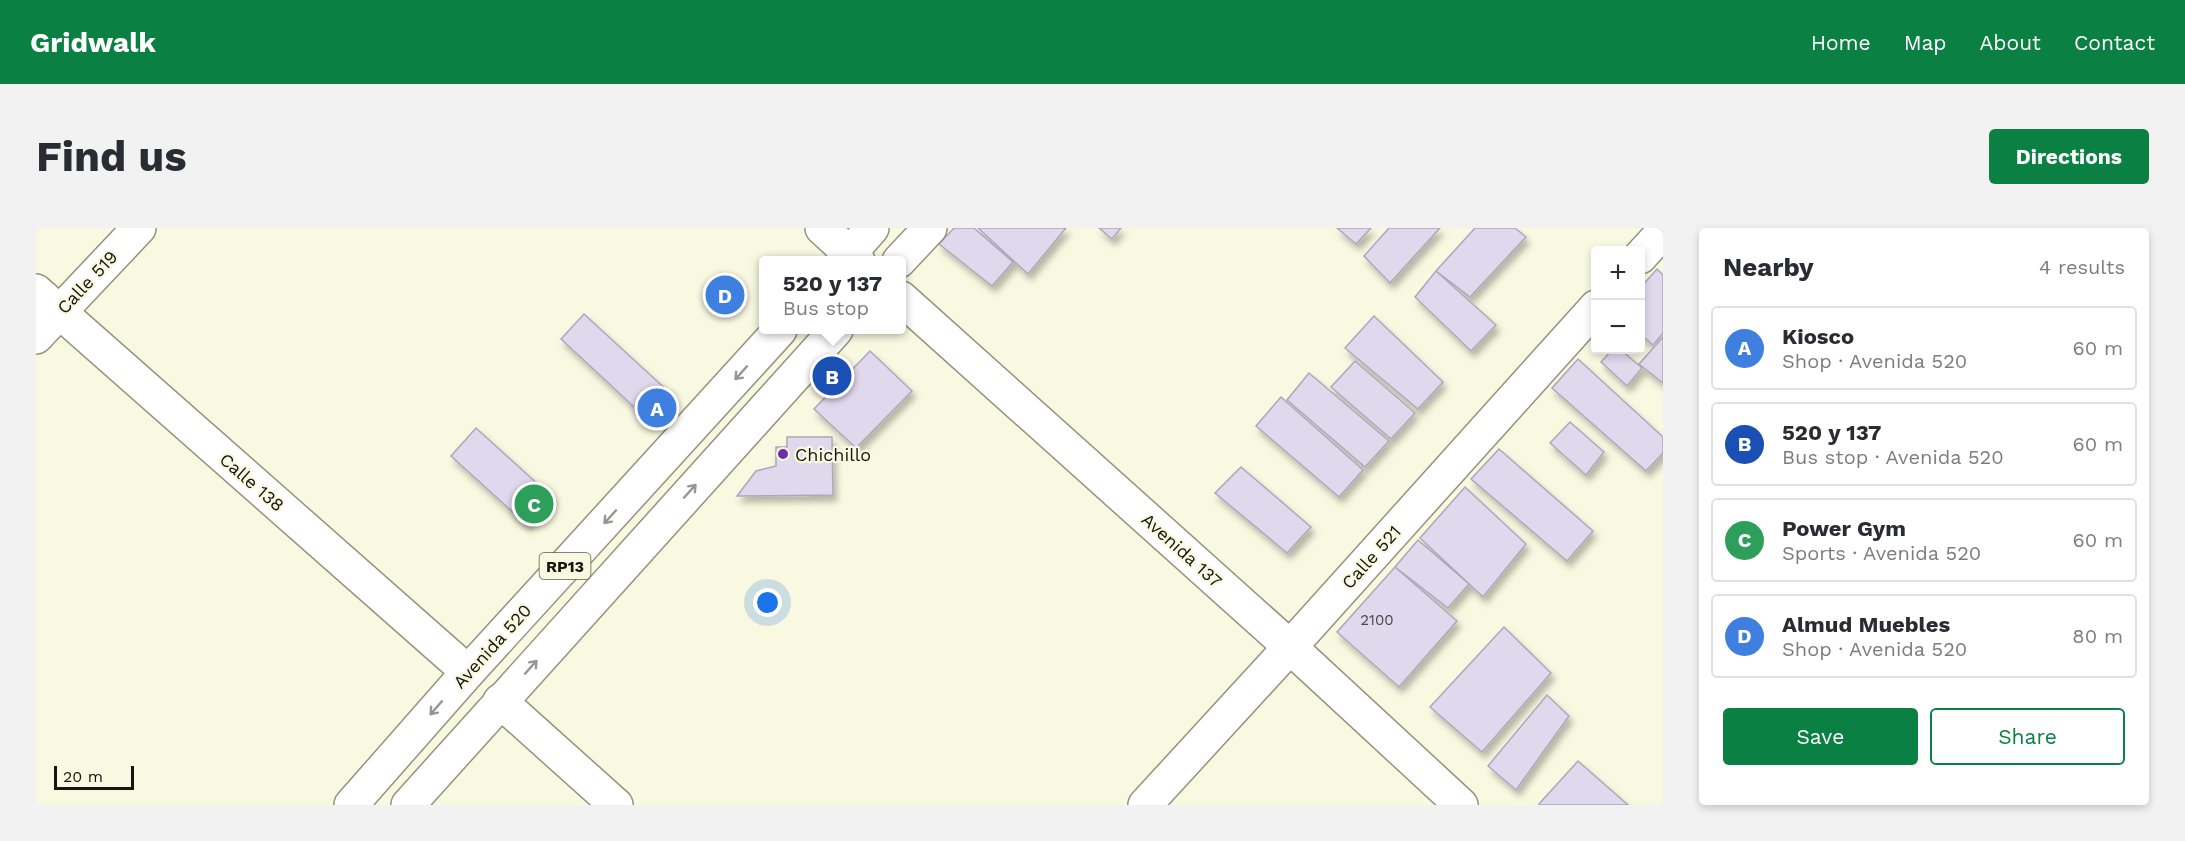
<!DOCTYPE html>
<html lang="en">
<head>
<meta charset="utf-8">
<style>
  body { margin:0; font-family:"Work Sans",sans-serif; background:#f2f2f3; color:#2b2b33 }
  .controls { position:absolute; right:18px; top:18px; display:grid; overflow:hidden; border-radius:6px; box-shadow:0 3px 9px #0003 }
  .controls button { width:54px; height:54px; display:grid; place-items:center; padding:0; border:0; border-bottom:2px solid #e1e1e2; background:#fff; color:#2b2b33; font:30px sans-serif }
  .scale { position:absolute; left:18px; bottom:15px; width:80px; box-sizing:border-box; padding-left:6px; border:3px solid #16160e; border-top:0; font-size:16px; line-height:21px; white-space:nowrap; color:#16160e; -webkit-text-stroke:4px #f9f8e1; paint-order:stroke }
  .you { position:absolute; left:732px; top:375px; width:21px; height:21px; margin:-15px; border:4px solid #fff; border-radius:50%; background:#1a73e8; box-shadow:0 0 0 9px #1a73e833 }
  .badge { display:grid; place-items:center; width:39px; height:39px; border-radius:50%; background:#0b8043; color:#fff; font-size:20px; font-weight:700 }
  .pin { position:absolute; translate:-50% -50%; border:3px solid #fff; box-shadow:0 2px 6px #0006 }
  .popup { position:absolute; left:723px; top:28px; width:147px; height:78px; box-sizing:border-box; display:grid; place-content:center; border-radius:6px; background:#fff; filter:drop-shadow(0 2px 4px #0005); font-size:20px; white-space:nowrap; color:#7c7c81 }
  .popup b { font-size:22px; color:#2b2b33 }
  .popup::after { content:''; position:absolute; left:50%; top:100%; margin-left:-12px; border:12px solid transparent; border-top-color:#fff }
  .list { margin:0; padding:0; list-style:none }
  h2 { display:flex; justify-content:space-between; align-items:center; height:78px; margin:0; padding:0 24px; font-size:26px }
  h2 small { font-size:20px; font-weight:400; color:#7c7c81 }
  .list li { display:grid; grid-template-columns:39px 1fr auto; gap:18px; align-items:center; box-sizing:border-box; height:84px; margin:0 12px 12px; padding:0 12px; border:2px solid #e1e1e2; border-radius:6px }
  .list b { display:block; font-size:22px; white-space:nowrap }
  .list p { margin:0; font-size:20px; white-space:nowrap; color:#7c7c81 }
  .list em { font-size:20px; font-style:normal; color:#7c7c81 }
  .actions { display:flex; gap:12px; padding:18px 24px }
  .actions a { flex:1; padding:14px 0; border:2px solid #0b8043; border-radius:6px; text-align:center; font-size:21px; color:#0b8043 }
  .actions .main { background:#0b8043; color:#fff }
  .map { position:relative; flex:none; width:1627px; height:577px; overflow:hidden; border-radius:6px }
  header { display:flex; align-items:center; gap:36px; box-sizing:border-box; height:84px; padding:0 30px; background:#0b8043; color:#fff }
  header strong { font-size:28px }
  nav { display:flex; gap:33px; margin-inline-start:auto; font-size:21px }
  .intro { display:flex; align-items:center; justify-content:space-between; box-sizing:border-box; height:144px; padding:0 36px }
  h1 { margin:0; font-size:42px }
  .button { padding:15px 27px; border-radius:6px; background:#0b8043; color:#fff; font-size:21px; font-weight:700 }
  main { display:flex; gap:36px; padding:0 36px }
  aside { flex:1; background:#fff; border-radius:6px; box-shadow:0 3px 9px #0003 }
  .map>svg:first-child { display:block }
  .building { fill:#e0d8ed; stroke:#aea6bb; stroke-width:1.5; filter:url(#shadow) }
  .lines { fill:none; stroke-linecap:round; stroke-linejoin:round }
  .minor-casing { stroke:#94937e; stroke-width:36 }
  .major-casing { stroke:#94937e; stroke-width:36 }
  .minor { stroke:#fff; stroke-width:33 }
  .major { stroke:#fff; stroke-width:33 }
  .oneway { stroke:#969693 }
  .poi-dot { fill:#6c2fa5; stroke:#f9f8e1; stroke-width:2 }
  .labels { text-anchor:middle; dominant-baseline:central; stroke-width:4.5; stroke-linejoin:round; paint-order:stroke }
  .number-label { font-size:15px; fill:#484646 }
  .shield { fill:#f9f8e1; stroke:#5a5a4d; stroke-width:1.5 }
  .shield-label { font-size:16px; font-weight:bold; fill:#16160e }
  .street-label { font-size:18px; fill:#16160e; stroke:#f9f8e1 }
  .poi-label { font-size:18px; fill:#16160e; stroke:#f9f8e1; text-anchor:start }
</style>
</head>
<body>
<header>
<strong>Gridwalk</strong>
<nav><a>Home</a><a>Map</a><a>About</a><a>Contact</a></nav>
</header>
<div class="intro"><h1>Find us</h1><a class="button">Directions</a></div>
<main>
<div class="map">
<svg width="1627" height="577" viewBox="0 0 1627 577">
  <defs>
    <filter id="shadow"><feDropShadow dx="3.5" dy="6" stdDeviation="3" flood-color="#0004"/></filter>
  </defs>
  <rect width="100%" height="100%" fill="#f9f8e1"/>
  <!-- building -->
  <path class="building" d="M918,0h20l39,34 -21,24 -53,-42z
    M942,0h88l-38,46z
    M1063,0h22l-9,11z
    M1301,0h34l-15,16z
    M1353,0h51l-50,55 -26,-27z
    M1439,0h40l11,9 -56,60 -34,-26z
    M1621,41l6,6v58l-10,12 -13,-11v-46z
    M1400,43l60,54 -25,26 -56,-54z
    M548,86l86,79 -23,26 -86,-80z
    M1338,88l69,66 -25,27 -73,-61z
    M1627,109v46l-24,-19z
    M1576,122h9l21,18 -15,18 -26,-24z
    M834,123l42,40 -56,57 -42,-39z
    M1542,131l85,78v16l-17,18 -94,-83z
    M1319,133l60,52 -24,26 -60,-52z
    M1273,145l80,68 -24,26 -78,-67z
    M1245,169l82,73 -24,27 -83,-71z
    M1534,194l34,30 -18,23 -36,-32z
    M440,200l76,69 -25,28 -76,-69z
    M751,209h45l1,58 -96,1 19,-25 20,-5v-19h11z
    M1463,221l94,82 -26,30 -96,-82z
    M1205,239l70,60 -24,26 -72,-60z
    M1429,259l61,57 -43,53 -63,-59z
    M1382,312l51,44 -21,24 -53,-41z
    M1359,339l62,54 -58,66 -62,-55z
    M1468,399l47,46 -69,79 -52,-45z
    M1511,467l22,21 -53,74 -28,-24z
    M1542,533l50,44h-88l-1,-1z"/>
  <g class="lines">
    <defs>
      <path id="minor" d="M786,0l36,33
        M1604,29l23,-25
        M0,63l432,381
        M865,70l389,349 171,158
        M0,109l103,-109
        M464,473l116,104
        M1109,577l145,-158 306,-340"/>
      <path id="major" d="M807,33l29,-33
        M863,33l31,-33
        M315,577l117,-133 312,-342
        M372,577l428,-475"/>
    </defs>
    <!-- minor casing -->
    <use href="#minor" class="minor-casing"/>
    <!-- major casing -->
    <use href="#major" class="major-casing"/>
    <!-- minor -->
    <use href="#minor" class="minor"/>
    <!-- major -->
    <use href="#major" class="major"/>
  </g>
  <!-- one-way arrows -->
  <defs><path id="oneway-shaft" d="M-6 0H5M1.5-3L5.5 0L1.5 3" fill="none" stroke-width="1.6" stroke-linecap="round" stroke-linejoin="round" transform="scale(1.5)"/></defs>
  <g class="oneway">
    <use href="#oneway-shaft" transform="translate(705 145) rotate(132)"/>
    <use href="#oneway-shaft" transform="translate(654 263) rotate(-48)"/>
    <use href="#oneway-shaft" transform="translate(574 289) rotate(132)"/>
    <use href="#oneway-shaft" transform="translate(495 439) rotate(-48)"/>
    <use href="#oneway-shaft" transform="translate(400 480) rotate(131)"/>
  </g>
  <!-- markers -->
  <circle class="poi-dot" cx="747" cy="226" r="6"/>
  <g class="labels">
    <!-- number labels -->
    <g class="number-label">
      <text x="1341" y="392">2100</text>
    </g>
    <!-- shield labels -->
    <rect class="shield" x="503.5" y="325" width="51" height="26" rx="4.5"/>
    <g class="shield-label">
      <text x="529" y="338">RP13</text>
    </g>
    <!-- street labels -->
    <g class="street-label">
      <text transform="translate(51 54) rotate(-47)">Calle 519</text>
      <text transform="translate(216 254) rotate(41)">Calle 138</text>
      <text transform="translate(1146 322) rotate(42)">Avenida 137</text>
      <text transform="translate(1335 329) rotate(-48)">Calle 521</text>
      <text transform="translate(456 418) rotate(-48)">Avenida 520</text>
    </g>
    <!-- poi labels -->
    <g class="poi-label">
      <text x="759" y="226">Chichillo</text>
    </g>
  </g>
</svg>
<div class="controls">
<button>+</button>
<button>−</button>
</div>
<div class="scale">20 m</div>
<div class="you"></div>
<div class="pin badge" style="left:621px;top:180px;background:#3f7fe0">A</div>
<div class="pin badge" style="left:796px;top:148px;background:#1a4fb4">B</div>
<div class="popup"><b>520 y 137</b>Bus stop</div>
<div class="pin badge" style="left:498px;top:276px;background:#2e9e5b">C</div>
<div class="pin badge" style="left:689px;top:67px;background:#3f7fe0">D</div>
</div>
<aside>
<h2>Nearby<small>4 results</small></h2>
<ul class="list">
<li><span class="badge" style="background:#3f7fe0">A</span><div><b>Kiosco</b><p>Shop · Avenida 520</p></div><em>60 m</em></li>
<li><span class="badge" style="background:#1a4fb4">B</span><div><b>520 y 137</b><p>Bus stop · Avenida 520</p></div><em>60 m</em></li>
<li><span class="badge" style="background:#2e9e5b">C</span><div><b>Power Gym</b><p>Sports · Avenida 520</p></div><em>60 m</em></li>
<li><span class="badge" style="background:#3f7fe0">D</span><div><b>Almud Muebles</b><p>Shop · Avenida 520</p></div><em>80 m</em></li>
</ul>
<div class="actions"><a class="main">Save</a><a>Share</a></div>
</aside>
</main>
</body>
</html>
